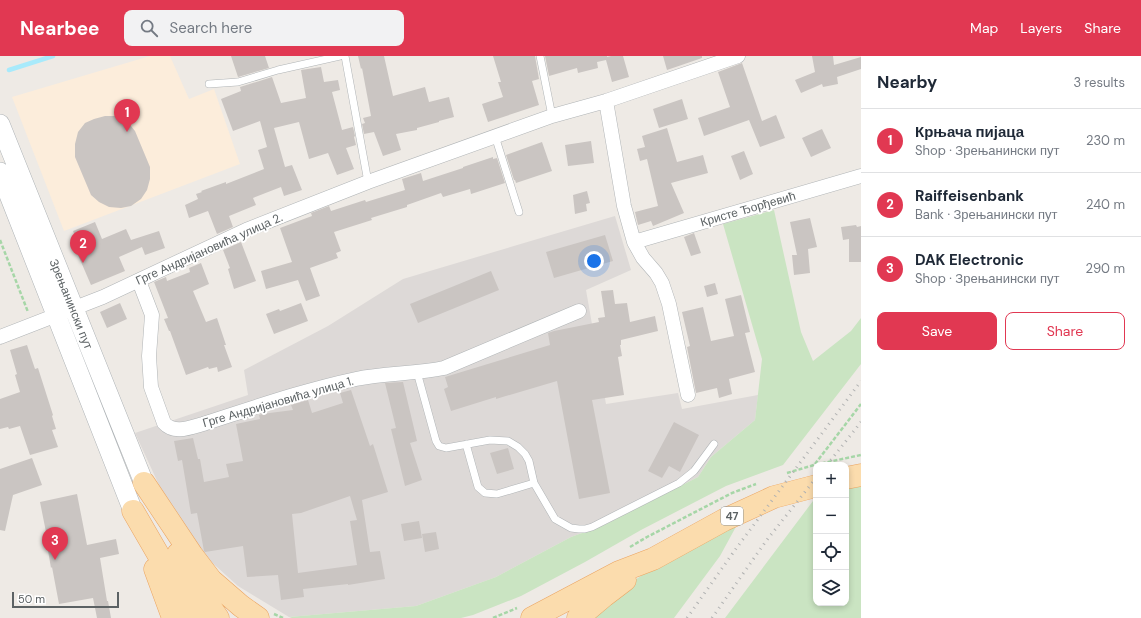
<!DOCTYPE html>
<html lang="en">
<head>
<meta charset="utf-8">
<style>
  body { margin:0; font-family:"DM Sans",sans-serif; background:#f2f2f3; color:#1f2937 }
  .controls { position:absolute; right:12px; bottom:12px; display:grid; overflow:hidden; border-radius:8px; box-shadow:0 2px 6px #0003 }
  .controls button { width:36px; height:36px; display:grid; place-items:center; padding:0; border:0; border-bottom:1px solid #e0e1e3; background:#fff; color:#1f2937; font:20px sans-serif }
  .scale { position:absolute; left:12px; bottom:10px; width:107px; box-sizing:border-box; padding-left:4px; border:2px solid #5c6264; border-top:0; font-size:11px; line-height:14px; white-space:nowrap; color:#5c6264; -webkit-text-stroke:3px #fff; paint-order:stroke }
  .you { position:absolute; left:594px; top:205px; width:14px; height:14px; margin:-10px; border:3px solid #fff; border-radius:50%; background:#1a73e8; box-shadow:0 0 0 6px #1a73e833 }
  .badge { display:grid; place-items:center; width:26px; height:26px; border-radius:50%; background:#e13852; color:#fff; font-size:13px; font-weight:700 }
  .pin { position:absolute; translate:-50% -33px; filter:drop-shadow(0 1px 2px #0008) }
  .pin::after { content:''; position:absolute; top:21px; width:14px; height:12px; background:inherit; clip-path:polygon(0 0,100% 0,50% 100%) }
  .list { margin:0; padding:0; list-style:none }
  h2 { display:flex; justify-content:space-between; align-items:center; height:52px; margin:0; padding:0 16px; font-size:17px }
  h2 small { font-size:13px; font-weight:400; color:#747a83 }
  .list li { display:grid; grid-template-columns:26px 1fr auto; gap:12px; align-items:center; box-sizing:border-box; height:64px; padding:0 16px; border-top:1px solid #e0e1e3 }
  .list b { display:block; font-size:15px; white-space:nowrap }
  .list p { margin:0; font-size:13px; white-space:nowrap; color:#747a83 }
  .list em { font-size:13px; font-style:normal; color:#747a83 }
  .actions { display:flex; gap:8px; padding:12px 16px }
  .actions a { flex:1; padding:9px 0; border:1px solid #e13852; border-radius:8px; text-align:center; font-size:14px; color:#e13852 }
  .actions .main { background:#e13852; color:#fff }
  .icon { flex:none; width:22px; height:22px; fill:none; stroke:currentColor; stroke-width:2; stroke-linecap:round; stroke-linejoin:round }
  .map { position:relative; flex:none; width:861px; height:562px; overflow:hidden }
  header { display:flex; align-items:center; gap:24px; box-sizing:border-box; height:56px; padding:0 20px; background:#e13852; color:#fff }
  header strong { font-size:19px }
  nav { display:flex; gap:22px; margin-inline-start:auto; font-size:14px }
  .search { width:280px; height:36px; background:#f2f2f3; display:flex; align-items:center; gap:10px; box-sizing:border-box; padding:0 14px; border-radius:8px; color:#747a83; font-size:15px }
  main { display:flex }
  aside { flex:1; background:#fff }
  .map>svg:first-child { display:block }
  .commercial { fill:#fceddb }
  .industrial { fill:#ddd9d7 }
  .green { fill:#cae4c2 }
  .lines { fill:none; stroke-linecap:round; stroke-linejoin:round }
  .stream { stroke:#a8eafb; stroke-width:4.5 }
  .building { fill:#cac5c2; fill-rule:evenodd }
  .service-casing { stroke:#b0b4b6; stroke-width:8 }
  .minor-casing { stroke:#b0b4b6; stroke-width:15 }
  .secondary-casing { stroke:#afb4b7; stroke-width:20 }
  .primary-casing { stroke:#eba461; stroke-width:23 }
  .path { stroke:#a6d6a7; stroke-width:2.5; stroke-dasharray:4 2; stroke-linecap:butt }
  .service { stroke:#fff; stroke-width:7 }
  .minor { stroke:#fff; stroke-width:14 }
  .secondary { stroke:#fff; stroke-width:19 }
  .primary { stroke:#fbdcad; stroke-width:22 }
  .rail { stroke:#b1b2b2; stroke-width:3; stroke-dasharray:1 5; stroke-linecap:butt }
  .labels { text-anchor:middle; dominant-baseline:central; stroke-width:4; stroke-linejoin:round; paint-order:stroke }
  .shield { fill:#fff; stroke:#8d9192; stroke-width:1 }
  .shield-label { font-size:11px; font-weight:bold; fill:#5c6264 }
  .street-label { font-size:12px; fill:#5c6264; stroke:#fff }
</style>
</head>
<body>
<header>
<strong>Nearbee</strong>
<div class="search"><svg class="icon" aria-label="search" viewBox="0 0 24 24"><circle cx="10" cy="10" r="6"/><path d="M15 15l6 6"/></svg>Search here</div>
<nav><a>Map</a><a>Layers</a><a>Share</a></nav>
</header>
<main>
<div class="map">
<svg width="861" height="562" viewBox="0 0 861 562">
  <rect width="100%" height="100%" fill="#eeeae5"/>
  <!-- commercial -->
  <path class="commercial" d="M150,0h20l19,43 25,-10 26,75 -176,67 -52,-134z"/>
  <!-- industrial -->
  <path class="industrial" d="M615,160l16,54 -45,20 20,114 72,-11 4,16 76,-14 -3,25 -44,37 -13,20 -94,48 -33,12 -75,40 -80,29 -127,11 -51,-31 -42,-38 -31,-50 -30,-65 113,-38 -4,-25 84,-44 75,-47z"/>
  <!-- green -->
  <path class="green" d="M774,154l27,122 12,29 38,-30 10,-13v46l-78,101 -57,21 -85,44 -56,32 -64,34 -48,19 -12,3h-169l-3,-1 127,-11 80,-29 75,-40 33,-12 94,-48 13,-20 44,-37 7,-61 -39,-135z
    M861,428v134h-136l91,-121v106h30v-116z
    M738,467l-18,33 -46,62h-91l17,-14 51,-35z"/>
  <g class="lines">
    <!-- stream -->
    <path class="stream" d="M9,14l44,-14"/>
  </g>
  <!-- building -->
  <path class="building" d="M231,0h34l4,12 -31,9z
    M358,0h26l9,40 32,-9 4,15 20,-5 5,20 -15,4v1l-22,6v2l-21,4 5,16 -18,6 -9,-24 -10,2 -2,-10 3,-1 -2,-5 8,-2 -9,-48 -1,1z
    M493,0h42l4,23 -7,2 7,24 -51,17 -6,-18 21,-7 -5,-15h3z
    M545,0h62v1l4,-1h12l6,21 -17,5 -6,-22 -9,2 1,6 -20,5 -1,-5 -28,8z
    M663,0h39v2l-35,12z
    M812,0h21l1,9 27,-8v12l-24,8 1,7 -15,3 -1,-3 -21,9 -6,-13 20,-8z
    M742,7l20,58 14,-6 9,23 -25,9 -11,-27 -45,16 -6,-18 32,-11 -12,-35z
    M321,11l3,15 14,-2 2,10 -8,2 10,38 11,-3 2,9 -1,1 2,8 -10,3 8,21 -17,6 -9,-22 -19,6 -10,-37 -25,6 11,39 7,-2 10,25 -18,6 -3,-9 -28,11 3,7 -27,11 4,11 -16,7 -9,-23 -19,7 -4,-13 13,-6 -2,-5 6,-2 -1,-1 25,-9v2l38,-15 -6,-19 9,-3 -7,-26 -27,10 -12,-32 20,-8 -1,-4 32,-10 9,26 25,-5 -5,-28z
    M682,43l6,20 -29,9 -6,-19z
    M105,60h11l10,4 9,11 15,36v12l-3,11 -6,9 -10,7 -10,2 -12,-1 -10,-5 -8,-7 -16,-38v-13l3,-12 7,-9 9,-4z
    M667,72l10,34 26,-7 5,18 -37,10 13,30 -31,13 -2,-5 -13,4 -3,-13 23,-6 -11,-47 -7,2 -3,-12 8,-2 -3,-11z
    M822,73l9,19 -20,9 -9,-19z
    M591,85l3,22 -26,3 -3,-21z
    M542,86l10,29 -36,12 -1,-3h-1l-8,-25z
    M744,95l9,23 -13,6 -9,-24z
    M493,101v2l4,-1 8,25 -34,11 -1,-5 -27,8 -2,-4 -34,12v2l-36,11 1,2 -38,12 7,19 -5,2 2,5 -28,10 10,28 -14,5 -8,-21 -32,9 -5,-18 31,-9 -12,-34 32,-12 -1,-3 18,-7 2,5 34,-11 1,2 39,-12 -3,-11 19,-6 2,8 40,-13v-1z
    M587,135l3,12 -4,1 1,7 -12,3 -2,-19z
    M810,162l7,29 -9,2 2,24 -16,2 -2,-20h5l-7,-33z
    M95,166l7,17 24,-10 5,11 28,-9 6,17 -20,7 -3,-8 -23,10 6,14 -34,14 -16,-37 4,-2 -6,-15z
    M856,169l1,2 4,-1v36h-12v-23l-6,1 -2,-13z
    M694,177l7,20 -10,3 -7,-19z
    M605,179l8,26 -59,17 -8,-26z
    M241,186l15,39 -22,8 -6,-20 2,-1 -7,-18z
    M201,207l8,21 -16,7 13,31 11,-4 9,27h-2l8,22 -14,5 -1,-5 -8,2 -1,-2 -22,8 -16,-44h-1l-5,-12 4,-1 -14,-36 12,-5 1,4 23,-9 -1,-4z
    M491,215l8,19 -81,33 -8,-19z
    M715,227l3,11 -11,3 -3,-11z
    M613,234l2,14 12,-1 3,19 25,-6 3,15 -37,9v5h-1l2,11 -4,1 6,38 -32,5 18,93 -31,6 -22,-118 -61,18v-2l-45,14 -7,-22 4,-2 -3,-10 105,-32 -2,-12 6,-2 45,-9 -1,-4 7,-1 -4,-26z
    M741,239l9,37 -5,1 10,39 -26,7 3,15 -13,4 -2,-10 -21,5 -9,-46 3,-1 -8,-34 21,-5 8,34 23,-5 -9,-37z
    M120,247l7,16 -20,9 -7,-16z
    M301,247l7,18 -34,13 -8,-20 13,-5 1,2z
    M27,289l8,24 3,-1 15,47 -1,1 4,13 -4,1 6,17 -28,8 -10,-29 -11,3 -1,-2 -8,2v-30l20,-7 -5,-17 2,-1 -7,-24z
    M403,326l14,59 -7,2 12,37 -17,6 -14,-57 5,-1 -11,-45z
    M351,334l19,56 3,-2 15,48 -26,8 8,52 10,-1 5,28 -37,6v-1l-45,5 1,8 -23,3 -3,-25 -31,2 -4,-31 -38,6 -1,-1 -7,-38 -6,1 -9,-54 -4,1 -4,-20 19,-3 5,21h2l4,23 25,-5 -3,-13 17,-3 -7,-37 24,-5 -1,-4 3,-1 31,-4 -2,-5 17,-5 4,13 31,-10 -3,-10zM350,440l7,24 -7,1 7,44 -59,8 -6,-59 9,-1z
    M674,366l25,13 -19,37 -11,-6 -7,12 -14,-7z
    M508,392l6,21 -17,5 -7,-21z
    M32,402l10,27 -29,10 -8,36 -5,-1v-61z
    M77,438l10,51 29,-6 3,15 -19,4 7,43h1l3,17h-14l-4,-20 -34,6 -7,-37 -1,1 -6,-35 1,-1 -6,-30z
    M419,465l3,17 -18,3 -3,-17z
    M436,476l3,17 -14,3 -3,-18z"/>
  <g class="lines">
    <defs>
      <path id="service" d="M345,0l23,126
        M540,0l12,60
        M209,28l29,-2 40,-12 62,-14
        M495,80l24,76
        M417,316l19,69 3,5 7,2 44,-8 18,1 10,6 7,7 4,7 5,22 21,36 16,9 8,1h6l7,-2 87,-44 15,-12 20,-27
        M466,388l12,43 7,6 12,1 37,-11"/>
      <path id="minor" d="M606,45l18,105 10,36 9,16 13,15 6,10 7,21 19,91
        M634,186l227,-66
        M139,225l13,34 -3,41 2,31 13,36c10,11 25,5 39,1 50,-16 101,-34 153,-45 29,-6 59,-5 88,-11l135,-57
        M0,281l103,-40 143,-67 122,-48 184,-66 54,-15 132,-45"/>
      <path id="secondary" d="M0,68l144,359
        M0,116l133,339"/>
      <path id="primary" d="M846,422l15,-3
        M144,427l48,72 19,25 30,26 17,12
        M133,455l51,88 13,19
        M178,498l15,28 25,36
        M155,513l18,49
        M532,562l87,-46 34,-13 71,-39 50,-23 42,-11
        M578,562l26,-22 21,-16"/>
    </defs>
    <!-- service casing -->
    <use href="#service" class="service-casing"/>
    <!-- minor casing -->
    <use href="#minor" class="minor-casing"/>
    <!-- secondary casing -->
    <use href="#secondary" class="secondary-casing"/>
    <!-- primary casing -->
    <use href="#primary" class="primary-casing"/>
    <!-- path -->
    <path class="path" d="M0,184l28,72
      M815,408l46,-60
      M787,417l27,-8 47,-10
      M630,491l17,-10 85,-44 24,-9
      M274,558l9,4
      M493,562l24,-10"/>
    <!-- service -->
    <use href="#service" class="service"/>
    <!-- minor -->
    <use href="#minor" class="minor"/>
    <!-- secondary -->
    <use href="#secondary" class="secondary"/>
    <!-- primary -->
    <use href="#primary" class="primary"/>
    <!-- rail -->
    <path class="rail" d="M827,409l34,-43
      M687,562l48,-68 126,-169
      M712,562l54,-77 50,-63"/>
  </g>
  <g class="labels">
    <!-- shield labels -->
    <rect class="shield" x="721" y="451" width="22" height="18" rx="3"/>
    <g class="shield-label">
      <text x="732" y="460">47</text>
    </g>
    <!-- street labels -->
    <g class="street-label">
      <text transform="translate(748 153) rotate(-16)">Кристе Ђорђевић</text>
      <text transform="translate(209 193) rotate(-24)">Грге Андријановића улица 2.</text>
      <text transform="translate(71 248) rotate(68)">Зрењанински пут</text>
      <text transform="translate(278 346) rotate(-16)">Грге Андријановића улица 1.</text>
    </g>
  </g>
</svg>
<div class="controls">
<button>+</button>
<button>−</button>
<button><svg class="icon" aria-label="locate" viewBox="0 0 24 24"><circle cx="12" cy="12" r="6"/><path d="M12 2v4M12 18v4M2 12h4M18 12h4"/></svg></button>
<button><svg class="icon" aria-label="layers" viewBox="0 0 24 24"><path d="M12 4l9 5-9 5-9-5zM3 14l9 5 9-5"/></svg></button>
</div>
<div class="scale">50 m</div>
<div class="you"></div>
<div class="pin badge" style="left:127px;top:76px">1</div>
<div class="pin badge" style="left:83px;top:207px">2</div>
<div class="pin badge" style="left:55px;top:504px">3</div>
</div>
<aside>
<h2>Nearby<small>3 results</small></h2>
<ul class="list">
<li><span class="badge">1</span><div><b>Крњача пијаца</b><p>Shop · Зрењанински пут</p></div><em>230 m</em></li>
<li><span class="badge">2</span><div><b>Raiffeisenbank</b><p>Bank · Зрењанински пут</p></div><em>240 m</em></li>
<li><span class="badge">3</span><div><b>DAK Electronic</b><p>Shop · Зрењанински пут</p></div><em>290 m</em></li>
</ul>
<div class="actions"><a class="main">Save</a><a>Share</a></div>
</aside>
</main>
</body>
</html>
